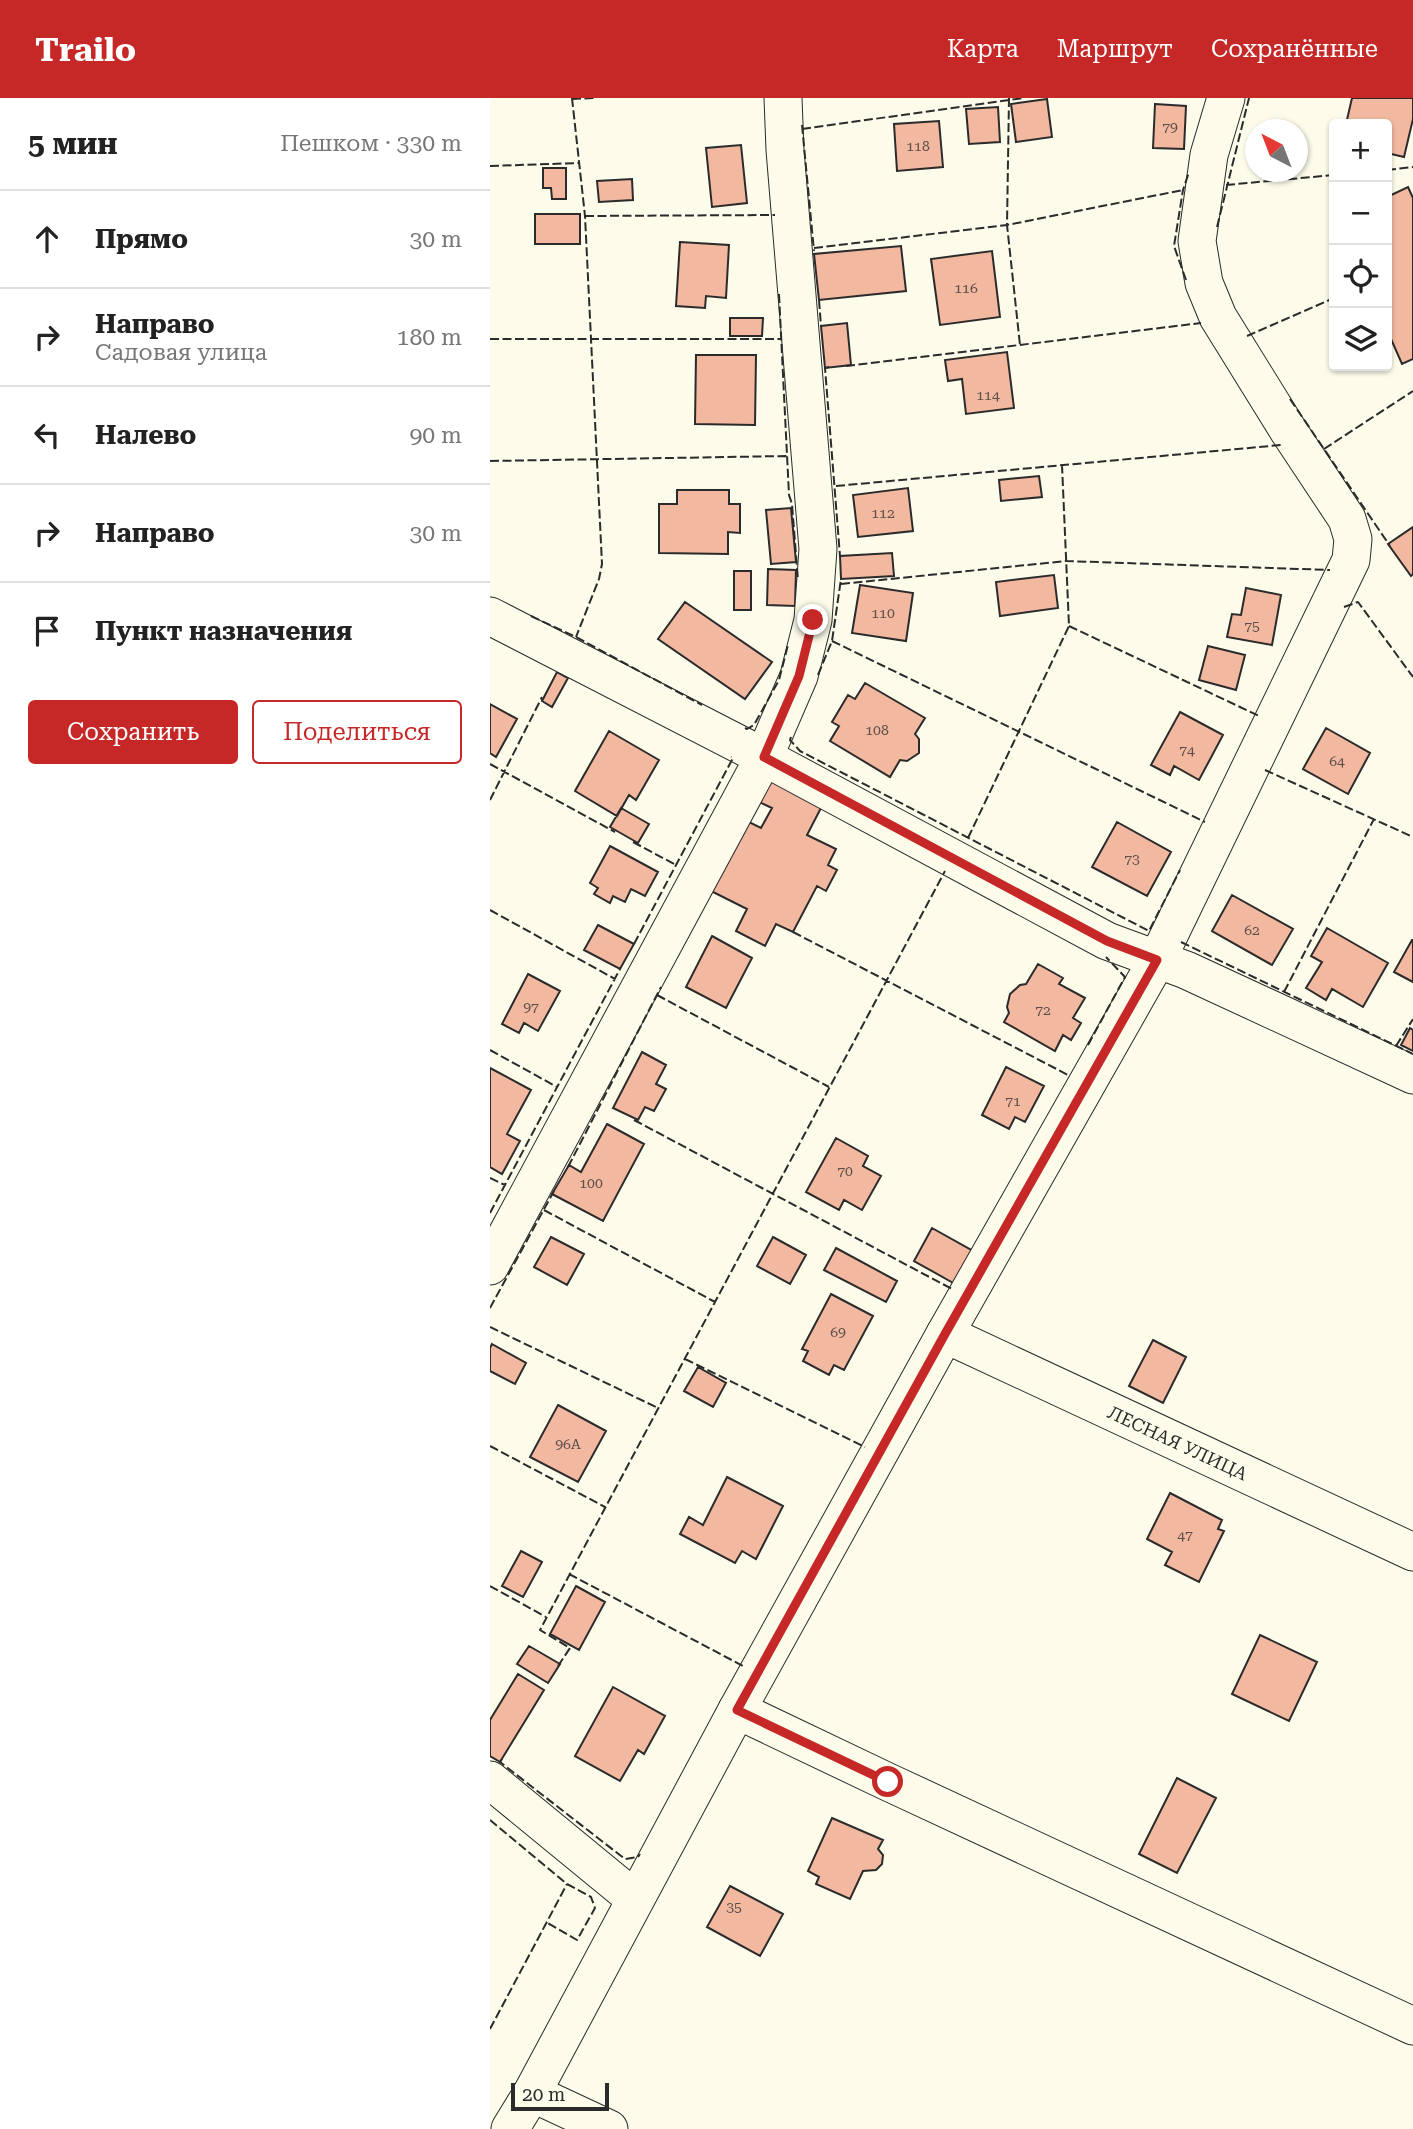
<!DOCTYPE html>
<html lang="ru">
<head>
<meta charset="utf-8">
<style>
  body { margin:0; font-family:"Roboto Serif",serif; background:#f2f2f2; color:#222 }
  .controls { position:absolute; right:21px; top:21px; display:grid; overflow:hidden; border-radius:7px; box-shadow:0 2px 5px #0004 }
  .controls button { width:63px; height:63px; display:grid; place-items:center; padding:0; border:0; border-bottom:2px solid #e0e0e0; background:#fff; color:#222; font:35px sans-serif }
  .compass { position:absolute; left:755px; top:21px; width:63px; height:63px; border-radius:50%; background:#fff; box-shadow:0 2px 5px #0004; rotate:318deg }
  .scale { position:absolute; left:21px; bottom:18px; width:98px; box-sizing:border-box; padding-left:7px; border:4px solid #2b2b2b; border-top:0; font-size:19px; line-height:24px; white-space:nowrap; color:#2b2b2b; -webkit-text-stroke:5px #fdfbea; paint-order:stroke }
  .stop { position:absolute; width:21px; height:21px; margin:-16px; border:5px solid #c62828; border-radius:50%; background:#fff }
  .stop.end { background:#c62828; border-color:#fff; box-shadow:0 2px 7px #0008 }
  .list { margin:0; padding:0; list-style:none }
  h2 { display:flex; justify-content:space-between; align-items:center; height:91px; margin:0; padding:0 28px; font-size:30px }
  h2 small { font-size:23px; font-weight:400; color:#767676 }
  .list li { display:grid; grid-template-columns:46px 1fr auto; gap:21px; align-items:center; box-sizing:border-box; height:98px; padding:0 28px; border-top:2px solid #e0e0e0 }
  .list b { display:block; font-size:26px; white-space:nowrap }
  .list p { margin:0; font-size:23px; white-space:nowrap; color:#767676 }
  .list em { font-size:23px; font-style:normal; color:#767676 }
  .actions { display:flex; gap:14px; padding:21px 28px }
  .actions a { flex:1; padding:16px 0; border:2px solid #c62828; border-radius:7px; text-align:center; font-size:24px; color:#c62828 }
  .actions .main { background:#c62828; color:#fff }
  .icon { flex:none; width:38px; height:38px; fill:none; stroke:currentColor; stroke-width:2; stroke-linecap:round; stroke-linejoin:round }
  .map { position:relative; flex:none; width:923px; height:2031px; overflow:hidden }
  header { display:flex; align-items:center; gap:42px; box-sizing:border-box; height:98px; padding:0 35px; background:#c62828; color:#fff }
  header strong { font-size:33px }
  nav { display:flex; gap:38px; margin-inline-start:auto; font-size:24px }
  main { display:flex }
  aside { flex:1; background:#fff }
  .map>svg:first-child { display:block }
  .building { fill:#f2b8a0; stroke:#2b2b2b; stroke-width:2 }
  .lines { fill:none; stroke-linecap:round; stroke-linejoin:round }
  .minor-casing { stroke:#2b2b2b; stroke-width:39 }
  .minor { stroke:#fdfbea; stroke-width:37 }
  .fence { stroke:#2b2b2b; stroke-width:2; stroke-dasharray:9 3.5; stroke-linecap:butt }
  .route { stroke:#c62828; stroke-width:9 }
  .labels { text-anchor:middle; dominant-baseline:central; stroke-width:5; stroke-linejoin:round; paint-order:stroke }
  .number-label { font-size:14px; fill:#5d4e48 }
  .street-label { font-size:18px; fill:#2b2b2b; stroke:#fdfbea }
</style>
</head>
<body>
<header>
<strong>Trailo</strong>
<nav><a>Карта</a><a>Маршрут</a><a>Сохранённые</a></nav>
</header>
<main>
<aside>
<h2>5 мин<small>Пешком · 330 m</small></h2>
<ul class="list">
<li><svg class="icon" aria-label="ahead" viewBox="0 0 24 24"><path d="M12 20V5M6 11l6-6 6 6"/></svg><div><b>Прямо</b></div><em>30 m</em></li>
<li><svg class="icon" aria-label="right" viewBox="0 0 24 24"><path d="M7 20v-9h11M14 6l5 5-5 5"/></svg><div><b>Направо</b><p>Садовая улица</p></div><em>180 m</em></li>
<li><svg class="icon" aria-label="left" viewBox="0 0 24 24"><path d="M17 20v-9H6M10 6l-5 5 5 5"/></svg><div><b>Налево</b></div><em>90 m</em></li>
<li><svg class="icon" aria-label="right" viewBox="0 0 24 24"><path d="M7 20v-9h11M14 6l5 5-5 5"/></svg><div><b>Направо</b></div><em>30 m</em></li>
<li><svg class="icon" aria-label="arrive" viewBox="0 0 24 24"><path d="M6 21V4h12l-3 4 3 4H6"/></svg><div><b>Пункт назначения</b></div></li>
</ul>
<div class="actions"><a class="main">Сохранить</a><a>Поделиться</a></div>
</aside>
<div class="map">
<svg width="923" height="2031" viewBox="0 0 923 2031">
  <rect width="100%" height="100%" fill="#fdfbea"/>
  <!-- building -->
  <path class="building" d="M862,0h61v21l-9,38 -17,-4v-29h-41z
    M557,1l5,38 -36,5 -5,-38z
    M665,6l31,2 -2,43 -31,-1z
    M508,9l2,35 -31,2 -3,-35z
    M449,23l4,46 -46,4 -3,-47z
    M251,47l6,58 -35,4 -6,-59z
    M53,70h23v31h-14l-1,-11h-8z
    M142,81l1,21 -34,2 -2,-21z
    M918,89l5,11v161l-11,5 -15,-34v-133z
    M45,116h45v30h-45z
    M190,144l49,3 -3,53 -20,-2 -1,12 -29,-2z
    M411,148l5,45 -87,9 -5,-46z
    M502,153l8,66 -60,8 -9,-66z
    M240,220h33l-1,18h-32z
    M357,225l4,42 -26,3 -4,-42z
    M517,254l7,56 -48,6 -4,-35 -14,2 -3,-21z
    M206,257h60l-1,70 -60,-1z
    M549,378l3,21 -41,4 -2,-21z
    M418,390l5,43 -55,6 -5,-42z
    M187,392h52v14h11v29l-12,-1v22l-69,-1v-49h18z
    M301,410l5,54 -25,2 -5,-54z
    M923,429v47l-2,2 -23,-32z
    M402,455l2,23 -53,3 -1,-23z
    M278,471l28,1 -1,36 -28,-1z
    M244,473h17v39h-17z
    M564,477l4,33 -58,8 -4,-34z
    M370,487l53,8 -7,48 -54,-8z
    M756,490l35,7 -9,50 -45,-8 5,-23 9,1z
    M195,504l87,60 -27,37 -87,-60z
    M718,548l37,9 -9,35 -37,-10z
    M67,574l11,6 -16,29 -10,-6z
    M375,585l60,35 -10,16 4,5v14l-12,8 -7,-1 -10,17 -60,-36 9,-15 -7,-4 16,-27 7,4z
    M0,606l27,15 -21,38 -6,-4z
    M690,614l43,23 -24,45 -25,-14 -4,9 -19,-10z
    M836,630l44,25 -22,41 -45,-25z
    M119,633l50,29 -23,40 -7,-5 -12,21 -42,-25z
    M279,680l53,28 -15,29 29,14 -8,16 9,5 -11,21 -9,-5 -24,46 -17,-8 -11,22 -29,-15 11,-22 -36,-18 36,-70 14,7 11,-20 -15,-7z
    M131,710l28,16 -11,19 -28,-16z
    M627,724l54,30 -24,44 -55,-29z
    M120,748l48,26 -13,24 -14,-7 -6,13 -12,-6 -3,7 -16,-9 4,-6 -8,-5z
    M742,797l61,34 -21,36 -60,-34z
    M108,827l36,19 -14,25 -36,-19z
    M837,830l61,35 -25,44 -31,-18 -6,11 -20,-12 16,-26 -11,-6z
    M222,838l40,22 -26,50 -40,-21z
    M922,842h1v42l-19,-10z
    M548,866l25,14 -4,6 26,14 -12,20 8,5 -10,17 -8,-5 -8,16 -51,-29 5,-9 -2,-6 3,-13 10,-9 6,-1z
    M38,876l32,17 -22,40 -14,-8 -5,10 -17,-9z
    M920,930l3,2v21l-12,-6z
    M152,954l24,13 -10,19 10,5 -12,22 -9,-4 -7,13 -25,-12z
    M516,969l38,19 -19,36 -10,-5 -6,12 -27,-14z
    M0,970l41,22 -24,44 13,7 -18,33 -12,-7z
    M117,1026l37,20 -41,77 -51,-27 17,-29 12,7z
    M346,1040l32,18 -5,10 18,10 -19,34 -18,-10 -5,10 -33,-18z
    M442,1130l41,23 -18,33 -41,-23z
    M61,1139l33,17 -17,31 -33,-18z
    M283,1139l33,18 -16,29 -33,-18z
    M346,1150l61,33 -11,21 -62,-32z
    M341,1196l42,22 -29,54 -10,-5 -5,10 -26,-14 5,-10 -6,-2z
    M663,1242l33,17 -23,46 -34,-17z
    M2,1246l34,19 -11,21 -25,-13v-23z
    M208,1269l28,16 -13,24 -29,-16z
    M68,1307l48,26 -28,51 -48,-25z
    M237,1379l56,29 -27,53 -14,-8 -7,12 -55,-29 9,-17 14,8z
    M680,1395l52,27 -4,9 6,2 -25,51 -34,-17 7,-13 -25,-13z
    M31,1453l21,11 -19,35 -21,-11z
    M86,1488l29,16 -26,48 -29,-16z
    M770,1537l57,27 -28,59 -57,-27z
    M39,1548l31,18 -12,19 -31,-19z
    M28,1576l26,16 -44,72 -10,-6v-36z
    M123,1589l52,29 -21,38 -6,-4 -18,31 -45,-25z
    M687,1680l39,20 -39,75 -38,-19z
    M342,1720l51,22 -5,9 5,6 -1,9 -6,6 -13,1 -13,28 -34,-15 3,-7 -11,-6z
    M240,1788l53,28 -23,42 -53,-29z"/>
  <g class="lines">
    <defs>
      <g id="minor">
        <path d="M0,518l274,141 343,184 79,29 227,105"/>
        <path d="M0,1168l274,-509 35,-81 14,-56 5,-71 -33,-399 -2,-52"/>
        <path id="s1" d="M455,1236l468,218"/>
        <path d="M247,1612l151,72 525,244"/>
        <path d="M0,1682l145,119"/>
        <path d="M42,1995l77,36"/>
        <path d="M20,2031l22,-36 205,-383 208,-376 212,-374 194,-400 2,-21 -6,-20 -59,-89 -70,-113 -14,-34 -7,-42 12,-86 17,-57"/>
      </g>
    </defs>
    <!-- minor casing -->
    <use href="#minor" class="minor-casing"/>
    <!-- minor -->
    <use href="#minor" class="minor"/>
    <!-- fence -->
    <path class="fence" d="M82,0l13,118 17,348 -3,15 -23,58
      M519,0l-2,127 13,120
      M82,1l22,-1
      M312,27l12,126
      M312,31l222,-31
      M0,68l90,-3
      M897,72l26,-3
      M736,87l108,-10
      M95,118l190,-1
      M727,129l32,-129
      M324,150l193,-23 176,-35
      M696,182l-12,-34 9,-56 6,-18
      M289,196l10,201 3,9 6,76
      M329,202l2,26
      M757,238l87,-38
      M0,241h291
      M356,268l355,-43
      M339,269l-4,1 15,188
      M800,301l100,147
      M834,351l89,-58
      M0,363l297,-5
      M346,388l445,-41
      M351,486l225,-23 264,9
      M854,509l14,-5 55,75
      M41,518l45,21 126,68
      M579,528l190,90
      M342,543l373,181
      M328,577l14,-34 9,-62
      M255,630l2,1 7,-4 25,-45 9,-35
      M301,639l-1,3 10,11 349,180 31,-61
      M0,666l125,68
      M775,672l148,67
      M0,702l52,-103
      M478,740l101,-212 -7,-161
      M143,744l43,23
      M0,812l125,69
      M303,834l277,144
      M691,844l232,112
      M144,846l99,-186 -2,-1
      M794,894l90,-173
      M167,897l172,92
      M598,947l37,-68 -19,-20
      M906,948l17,-27
      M0,952l67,37
      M144,1022l318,169
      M78,1069l93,-180
      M0,1080l15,7
      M54,1112l171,92
      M0,1115l130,-244
      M0,1210l64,-117
      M0,1229l168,81
      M195,1261l180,88
      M0,1348l115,61
      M79,1476l174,92
      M0,1488l56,31
      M68,1568l12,-18 -30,-18 405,-759
      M12,1661l-2,3 125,97 13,-2 2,-3
      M0,1722l77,64 24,13 4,11 -18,32 -31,-18
      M0,1931l77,-145"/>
  </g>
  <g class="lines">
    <!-- route -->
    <path class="route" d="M323,522l-14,56 -35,81 343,184 50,19 -212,374 -208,376 151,72"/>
  </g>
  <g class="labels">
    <!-- number labels -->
    <g class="number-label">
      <text x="680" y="29">79</text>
      <text x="428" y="48">118</text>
      <text x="476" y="190">116</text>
      <text x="498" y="297">114</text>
      <text x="393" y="415">112</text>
      <text x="393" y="515">110</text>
      <text x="762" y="528">75</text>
      <text x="387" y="632">108</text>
      <text x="697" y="652">74</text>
      <text x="847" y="663">64</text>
      <text x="642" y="761">73</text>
      <text x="762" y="832">62</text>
      <text x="41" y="909">97</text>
      <text x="553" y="912">72</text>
      <text x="523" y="1003">71</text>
      <text x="355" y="1073">70</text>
      <text x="101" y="1085">100</text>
      <text x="348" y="1234">69</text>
      <text x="78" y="1346">96А</text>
      <text x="695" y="1437">47</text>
      <text x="244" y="1809">35</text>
    </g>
    <!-- street labels -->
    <g class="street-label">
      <text stroke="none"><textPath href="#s1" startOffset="257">ЛЕСНАЯ УЛИЦА</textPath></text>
    </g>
  </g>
</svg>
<div class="controls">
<button>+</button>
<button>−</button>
<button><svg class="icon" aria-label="locate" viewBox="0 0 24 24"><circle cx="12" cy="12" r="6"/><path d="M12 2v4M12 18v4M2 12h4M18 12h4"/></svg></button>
<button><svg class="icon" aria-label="layers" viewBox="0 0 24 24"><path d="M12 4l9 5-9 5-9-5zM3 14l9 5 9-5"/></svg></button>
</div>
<svg class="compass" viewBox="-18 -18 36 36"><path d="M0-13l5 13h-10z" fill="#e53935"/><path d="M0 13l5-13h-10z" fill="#767676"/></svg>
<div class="scale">20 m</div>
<div class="stop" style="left:398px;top:1684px"></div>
<div class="stop end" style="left:323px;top:522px"></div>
</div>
</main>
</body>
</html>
